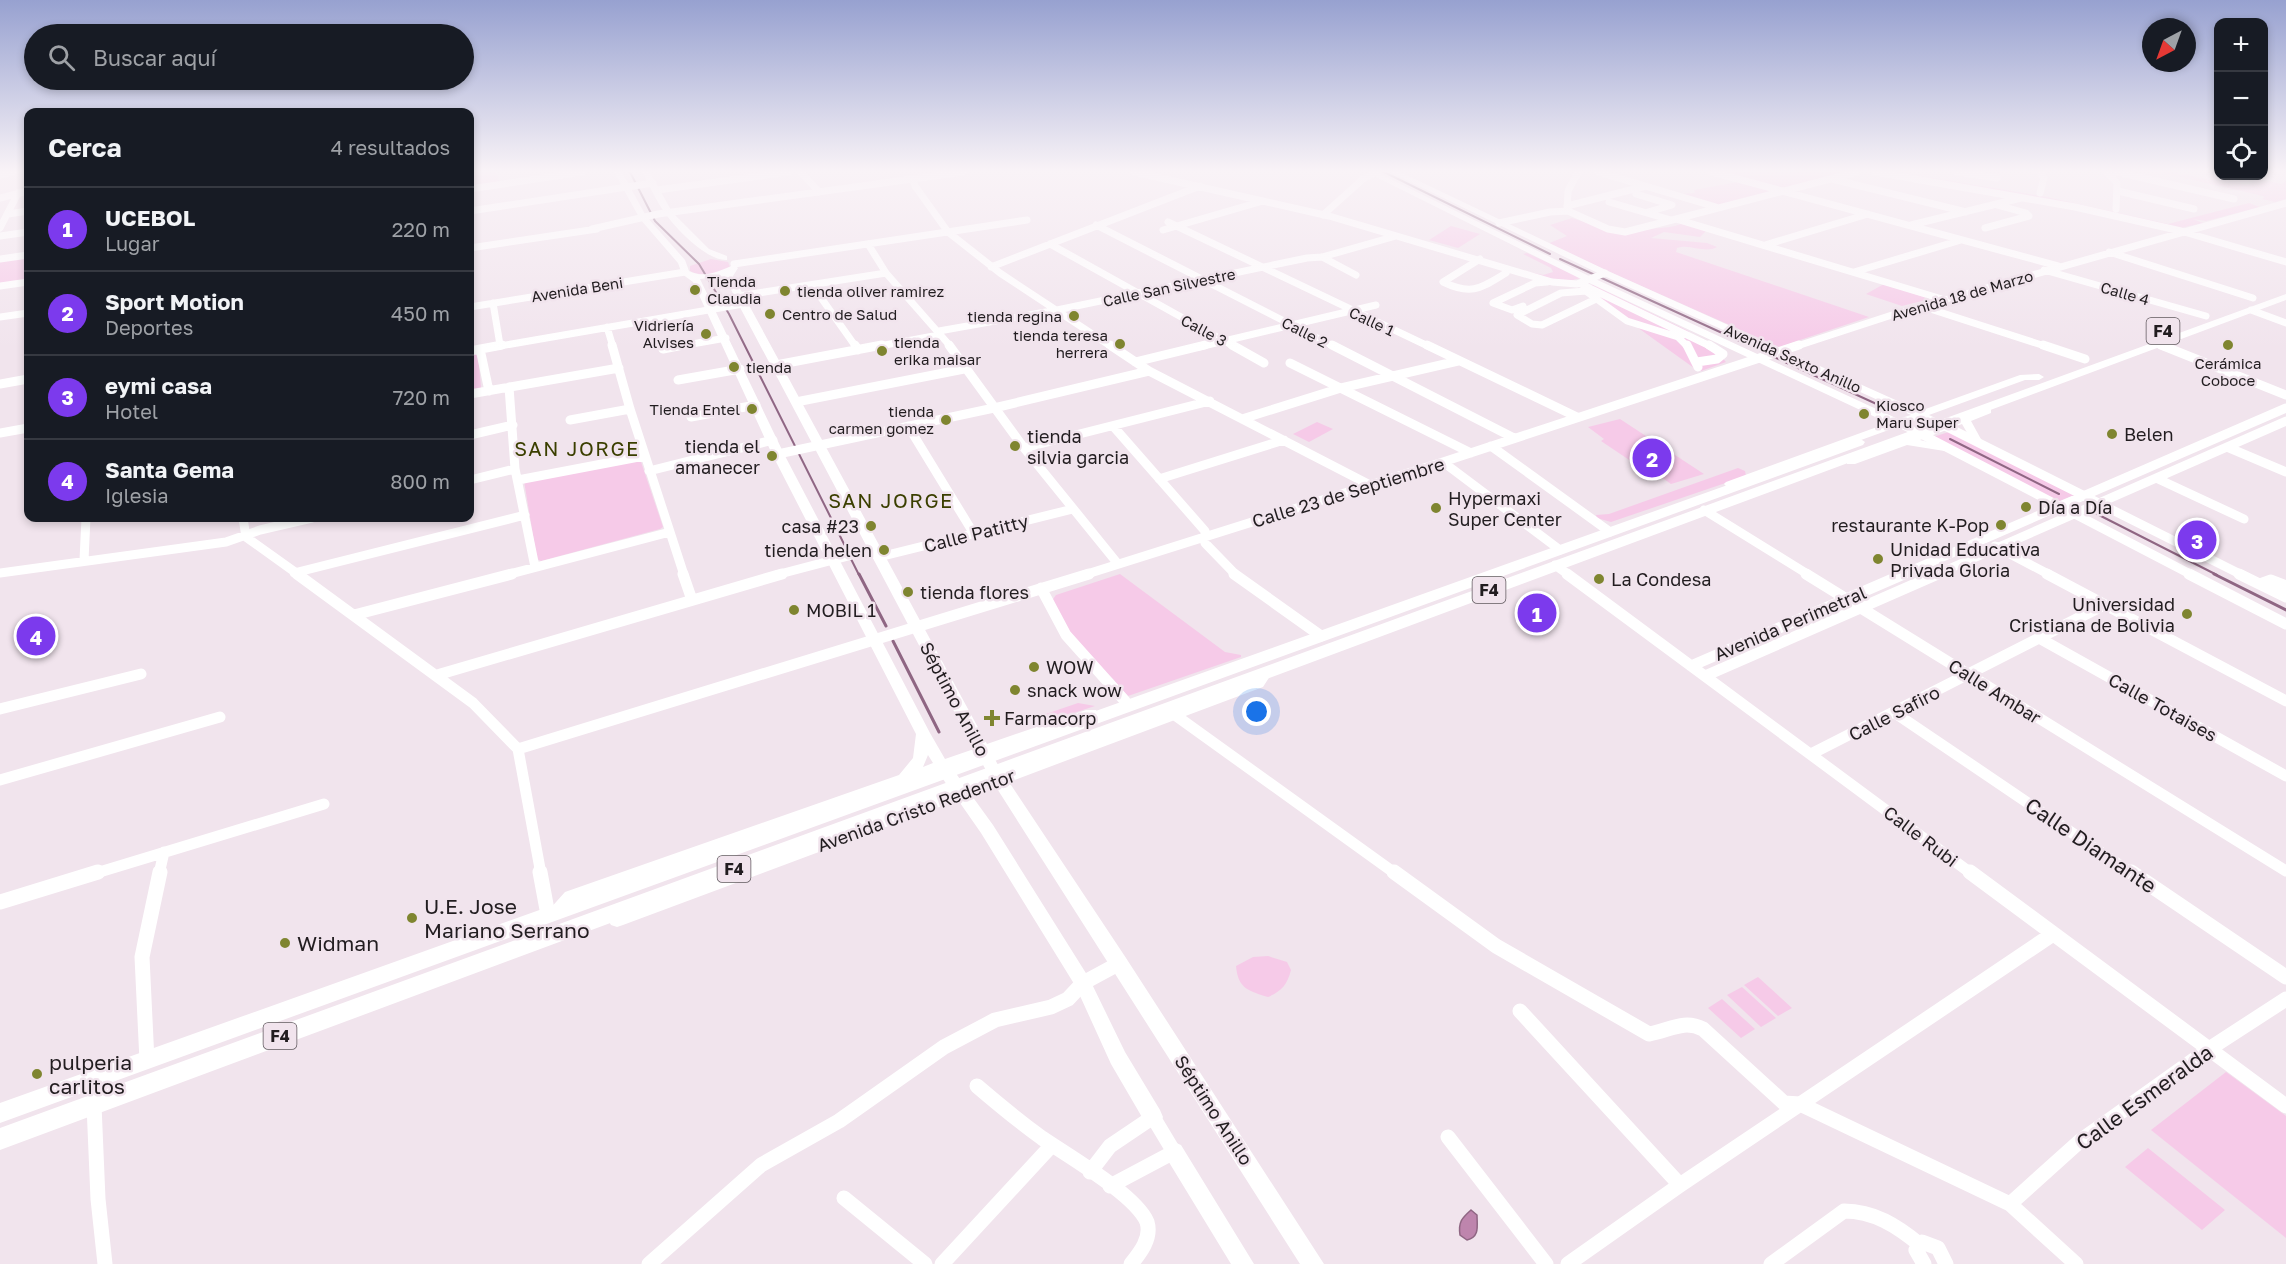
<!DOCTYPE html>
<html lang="es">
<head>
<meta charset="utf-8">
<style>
  body { margin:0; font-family:"Golos Text",sans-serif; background:#242831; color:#f1f3f6 }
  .controls { position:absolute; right:18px; top:18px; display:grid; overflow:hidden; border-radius:12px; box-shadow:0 3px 9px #0003 }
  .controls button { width:54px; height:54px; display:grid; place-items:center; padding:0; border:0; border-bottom:2px solid #363941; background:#171b24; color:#f1f3f6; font:30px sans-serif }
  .compass { position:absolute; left:2142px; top:18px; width:54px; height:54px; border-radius:50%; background:#171b24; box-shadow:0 3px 9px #0003; rotate:221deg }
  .you { position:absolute; left:1257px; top:712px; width:21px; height:21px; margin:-15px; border:4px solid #fff; border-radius:50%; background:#1a73e8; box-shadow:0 0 0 9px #1a73e833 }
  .badge { display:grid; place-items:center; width:39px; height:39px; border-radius:50%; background:#7c3aed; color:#fff; font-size:20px; font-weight:700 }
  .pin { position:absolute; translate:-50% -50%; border:3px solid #fff; box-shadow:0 2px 6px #0006 }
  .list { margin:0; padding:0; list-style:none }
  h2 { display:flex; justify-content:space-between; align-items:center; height:78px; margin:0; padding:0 24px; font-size:26px }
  h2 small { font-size:20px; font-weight:400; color:#9ea1a6 }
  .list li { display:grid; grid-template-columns:39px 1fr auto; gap:18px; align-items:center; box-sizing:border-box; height:84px; padding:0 24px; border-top:2px solid #363941 }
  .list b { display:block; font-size:22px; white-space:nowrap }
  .list p { margin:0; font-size:20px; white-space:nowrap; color:#9ea1a6 }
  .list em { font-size:20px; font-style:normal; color:#9ea1a6 }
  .icon { flex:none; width:33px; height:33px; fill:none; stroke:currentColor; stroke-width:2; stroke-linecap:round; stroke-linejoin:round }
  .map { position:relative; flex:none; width:2286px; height:1264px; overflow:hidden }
  .search { position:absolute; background:#171b24; box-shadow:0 3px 9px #0003; left:24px; top:24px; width:450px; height:66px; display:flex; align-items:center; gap:15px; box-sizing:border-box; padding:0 21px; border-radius:33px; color:#9ea1a6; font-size:22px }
  .panel { position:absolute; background:#171b24; box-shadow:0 3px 9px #0003; left:24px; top:108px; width:450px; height:414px; border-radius:12px }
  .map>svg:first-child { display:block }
  .green { fill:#f6cae8 }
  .water { fill:#be85ad; stroke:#8f6683; stroke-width:1.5 }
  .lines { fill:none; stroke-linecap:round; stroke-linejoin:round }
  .stream-far1 { stroke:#8f6683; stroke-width:2 }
  .stream { stroke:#8f6683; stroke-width:3 }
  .minor-far3 { stroke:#fff; stroke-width:7 }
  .minor-far2 { stroke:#fff; stroke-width:9 }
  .minor-far1 { stroke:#fff; stroke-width:11 }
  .minor { stroke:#fff; stroke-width:15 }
  .major { fill:#fff; fill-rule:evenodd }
  .highway { fill:#fff; fill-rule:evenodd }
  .poi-dot { fill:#7f8530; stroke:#f1e4ed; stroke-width:2 }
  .labels { text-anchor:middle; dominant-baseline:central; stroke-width:5; stroke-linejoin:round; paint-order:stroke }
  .far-poi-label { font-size:15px; fill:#221d20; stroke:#f1e4ed; text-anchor:start }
  .far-street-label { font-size:15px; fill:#221d20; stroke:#f1e4ed }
  .shield { fill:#f1e4ed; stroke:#60595e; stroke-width:1.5 }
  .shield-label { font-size:16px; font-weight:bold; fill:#221d20 }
  .poi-label { font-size:18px; fill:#221d20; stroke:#f1e4ed; text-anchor:start }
  .street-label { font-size:18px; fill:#221d20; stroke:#f1e4ed }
  .neighbourhood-label { font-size:20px; letter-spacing:1.5px; fill:#3b3f00; stroke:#f1e4ed }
  .near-street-label { font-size:21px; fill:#221d20; stroke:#f1e4ed }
  .near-poi-label { font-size:21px; fill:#221d20; stroke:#f1e4ed; text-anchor:start }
</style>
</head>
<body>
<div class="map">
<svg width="2286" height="1264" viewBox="0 0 2286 1264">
  <rect width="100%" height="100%" fill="#f1e4ed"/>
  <!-- green -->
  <path class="green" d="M470,172h26l4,11 -30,5z
    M1714,172h133l-63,17z
    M1881,172h25l4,2 137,23 121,27 81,-21 11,4 -54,14 -13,-2 10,4 -27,6z
    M2157,172h15l38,8v-6l7,-2 1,4h30l-4,6h-10l14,3 9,-6 25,5 4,-3v18l-11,3 -13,-3 3,-2 -6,-2z
    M1743,181l36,9 -58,17 -41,-13 15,-1 -1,-3z
    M1572,218c28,9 51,16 80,11 12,-2 20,-1 32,-6l22,8 -6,6 -36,-5 -13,6 56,5 10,4c-13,7 -27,-4 -40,1l-1,4 193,65 -90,30 -232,-103 20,-8 -17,-11z
    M1451,226l29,8 -22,14 -29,-8z
    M1527,253l54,25 -17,4 -52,-14 31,7 10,-3 -2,-4 -28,-14z
    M28,255v25l-28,4v-25z
    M711,259l17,3 2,5c-10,9 -28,10 -40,4v-5z
    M1884,284l46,15 -28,7 -36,-12z
    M1586,285h7l95,46 18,17 10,3 10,11 -25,9 -7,-3 -99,-71z
    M470,353l8,1 3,34 -11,4z
    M1620,419l84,55 -33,10 -13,-9 -5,1 -52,-35 3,-2 -16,-12z
    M1317,422l16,7 -24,13 -16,-8z
    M1952,431l125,63 -20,8 -124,-65z
    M640,459l23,68 -3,2 -119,32 -4,-2 -13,-78z
    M1738,468l7,3 1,5 -135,46 -14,-4 -1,-3 13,-1z
    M1120,574l105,78 16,3v2l-113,39 -15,-17 -35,-31 -27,-46 5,-7z
    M1078,703l17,3 -58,19 -4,-2 7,-7z
    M1268,956l19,6 4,8c-4,15 -9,21 -23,27 -19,-6 -30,-8 -32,-31l17,-9z
    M1758,977l34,31 -14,8 -34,-31z
    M1742,987l34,31 -15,9 -34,-32z
    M1722,999l33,30 -14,9 -33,-30z
    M2226,1072l60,44v122l-135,-108z
    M2148,1148l77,62 -23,20 -77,-63z"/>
  <!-- water -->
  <path class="water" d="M1471,1210l6,5c0,11 3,22 -10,25l-7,-5c-2,-13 2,-17 11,-25z"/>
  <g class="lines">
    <!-- stream-far1 -->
    <path class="stream-far1" d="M630,172l25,49 44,43 30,50 117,234
      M1384,172l166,82
      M1560,259l206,94
      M1774,357l120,55
      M1950,439l109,55
      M2093,512l124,63
      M851,559l8,16"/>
    <!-- stream -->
    <path class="stream" d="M859,574l27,52
      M2214,574l72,36
      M893,641l46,91"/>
    <!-- minor-far3 -->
    <path class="minor-far3" d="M801,172l18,20
      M1134,172l195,44 223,66 25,2 28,-11
      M1598,172l118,35
      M1712,172l346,94
      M1857,172l-181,47 266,80
      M1875,172l200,35 106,24 105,31
      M1957,172l40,6
      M2040,172l4,6 -4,15
      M2107,172l10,11 -1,26
      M2117,172l117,27
      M0,175l13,-3
      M913,179l2,7 33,46 52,41 112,74
      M1832,179l134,33
      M470,189l112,-17
      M657,190l132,-18
      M2118,191l76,18
      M1636,194l36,11 -24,7
      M0,198l28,-7
      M1609,202l62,18
      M1567,206l79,-20
      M470,211l183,-28
      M1567,211l1,-20 10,-19
      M8,214l20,-3
      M1323,215l40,-36 13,-7
      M1168,222l262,125
      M1499,223l51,-11 18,-1 40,18 17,3 51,-13
      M1096,225l239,122
      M1911,225l110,-27
      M0,228l18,-35
      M1985,228l44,-12 -3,-3 -29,-8
      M592,229l66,-15 305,-42
      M1163,230l100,-29
      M0,236l28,-4
      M868,244l18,29 65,74
      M1050,244l185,103
      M1765,245l103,-31
      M470,248l127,-19
      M2109,252l144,46
      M1322,257l34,18
      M0,259l28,-4
      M1480,259l-37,23c29,14 38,6 63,-9
      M734,264l293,-44
      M991,267l209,-81
      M2044,270l162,46
      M1854,272l107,-32
      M1581,284l131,63
      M812,285l44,62
      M0,286l28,-4
      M1586,291l-25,2 -44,22 15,9 10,1 54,-26
      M1587,292l40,29 51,16 10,10
      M739,296l147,-23
      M493,303l7,42
      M1523,306l-11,4 -19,-7 42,-20 12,-1
      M1921,306l127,41
      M470,307l215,-35
      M2251,310l35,13
      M0,317l28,-4
      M607,327l6,20
      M939,331l118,-21 250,-52 15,-1 74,-21
      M2157,344l7,3
      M494,347l249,-43
      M675,347l51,-9
      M874,347l65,-12
      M1199,347l177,-42
      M1794,347l101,-33 391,-111"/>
    <!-- minor-far2 -->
    <path class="minor-far2" d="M612,345l18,64 54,166
      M855,345l3,5
      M949,345l75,103 94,116
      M1110,345l39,26 221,114
      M1232,345l32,18
      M1332,345l182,93
      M1427,345l150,72
      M1687,345l11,22
      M2043,345l42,14
      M2161,345l125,50
      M480,349l9,42
      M663,349l20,-4
      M470,351l32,-6
      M1135,362l70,-17
      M1697,362l20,-3 6,-5 -14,-9
      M1290,363l181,90
      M776,365l106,-20
      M678,380l62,-11
      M0,384l28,-5
      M509,387l6,82 20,98
      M470,394l149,-26
      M796,402l168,-33
      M691,417l65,-12
      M1242,419l99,-31 117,-27
      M570,420l60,-11
      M908,426l66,108
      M1113,426l92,105v12l31,32
      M1947,427l295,148
      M0,433l28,-5
      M470,435l43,-10
      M1923,435l269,140
      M1491,446l119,86
      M2227,447l59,25
      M1024,448l186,-47
      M778,454l216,-46 155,-37
      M1443,462l117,88
      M649,471l124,-31
      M2156,478l88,41
      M1159,479l125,-39
      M470,480l45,-11
      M518,480l126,-24
      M1704,510l105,65
      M243,518l3,19 53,38
      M1995,546l55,29
      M879,557l194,-48
      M84,560l2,-42
      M1555,565l14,10
      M0,573l226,-31 34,-12 52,-12
      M294,573l231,-58
      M506,575l164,-43
      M776,575l99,-26
      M1084,575l359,-113 356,-117
      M1901,575l385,-167
      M1935,575l351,-154"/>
    <!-- minor-far1 -->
    <path class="minor-far1" d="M297,574l176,129 45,46 23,125
      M683,574l9,26
      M1234,574l87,62
      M1567,574l405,300
      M1806,574l480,297
      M2047,574l239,127
      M2189,574l97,50
      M2239,574l47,23
      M2260,584l11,-4 15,6
      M1041,588l25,47 59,66
      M354,615l158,-41
      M2039,638l247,138
      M1691,666l213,-92
      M437,675l345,-101
      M1705,676l233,-102
      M0,709l141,-35
      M1895,713l238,161
      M1175,715l221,159
      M518,749l571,-175
      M1811,754l293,-149
      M0,780l220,-63
      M93,874l231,-70
      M159,874l5,-22"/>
    <!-- minor -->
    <path class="minor" d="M540,872l8,43
      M1394,872l102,74 153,88c20,-3 34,-15 54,-5l81,74 16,1 210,100 66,60
      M1970,872l316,234
      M2131,872l155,105
      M0,902l98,-30
      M1520,1011l160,174
      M147,1061l-5,-104 18,-85
      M977,1086c21,18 43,36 65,52 26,18 94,57 105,84 5,16 -7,31 -16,42
      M94,1105l4,94 7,65
      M1448,1137l98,127
      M1090,1172l20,-26 43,-29 21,35 -64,34
      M844,1198l81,66
      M2010,1204l70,-63 129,-92 77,-50
      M649,1264l112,-99 78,-44 105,-74 51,-27 56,-13 17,-8 15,-16 37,-20
      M942,1264l110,-119
      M1568,1264l112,-79 373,-251
      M1771,1264l73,-53c30,0 53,15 75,33
      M1924,1264l-8,-14 6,-8 16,6 8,16"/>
    <!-- major -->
    <path class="major" d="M614,172h8l24,44 39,44 4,11c15,8 30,0 45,-6l4,3 -5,8 11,20 243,448 99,-34h10l2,3 -2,3 -104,38 10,18 251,-91 7,-11h10l2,3 -9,14 -254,95 117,176 198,306h-24l-304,-477 -24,9 21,29 96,153 36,74 35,58 3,7 -3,7 -7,2 -7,-2 -35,-60 -35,-77 -95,-154 -23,-33 -335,125 -6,2 -6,-2 -3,-5 3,-5 340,-124 -12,-18 -362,129c-8,8 -14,18 -26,14l-3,-5 17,-19 334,-117 14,-17 3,-24 -144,-280 -79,-172 -11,-8 -4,-11 -38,-44zM725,276l9,20 240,453 -29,10 -15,-26 -146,-279 -84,-175zM928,755l5,8 -10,4zM979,758l11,19 -25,9 -13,-18z
      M642,172h8l22,40 37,37 18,7v4c-20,1 -51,-31 -62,-47 -9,-12 -15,-27 -23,-41z
      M1366,172h10l215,105 307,142 13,-4 -309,-140 -212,-103h10l208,99 312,140 100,-36 19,-1 5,3 -5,3h-14l-96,35 17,8 37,-14h8v4l-20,8 11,20 -1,2h-8l-11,-19 -42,16 37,9v4l-50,-8 -52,19h-8v-4l67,-25 -17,-8 -163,59h-8l-2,-2 2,-2 162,-59 -303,-142zM1920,419l16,7 -13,5 -16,-8z
      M1174,1142l7,3 73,119h-23l-64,-105 -3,-7 3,-7z"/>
    <!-- highway -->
    <path class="highway" d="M2286,294v6l-2286,850v-22z
      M1859,438l6,4 -2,3 -1863,678v-20z"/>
  </g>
  <!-- sky -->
  <linearGradient id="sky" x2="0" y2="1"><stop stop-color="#97a1d0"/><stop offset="0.49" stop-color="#f9f3f7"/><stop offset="1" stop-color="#f9f3f7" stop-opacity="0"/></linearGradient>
  <rect width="2286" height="349" fill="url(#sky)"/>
  <!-- markers -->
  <g class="poi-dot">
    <circle cx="695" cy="290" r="6"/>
    <circle cx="785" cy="291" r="6"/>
    <circle cx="770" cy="314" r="6"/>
    <circle cx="1074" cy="316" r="6"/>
    <circle cx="706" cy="334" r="6"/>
    <circle cx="1120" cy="344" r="6"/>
    <circle cx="2228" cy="345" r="6"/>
    <circle cx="882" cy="351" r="6"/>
    <circle cx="734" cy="367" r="6"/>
    <circle cx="752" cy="409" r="6"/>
    <circle cx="1864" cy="414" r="6"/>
    <circle cx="946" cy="420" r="6"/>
    <circle cx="2112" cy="434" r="6"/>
    <circle cx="1015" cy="446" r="6"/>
    <circle cx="772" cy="456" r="6"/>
    <circle cx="2026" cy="507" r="6"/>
    <circle cx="1436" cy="508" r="6"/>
    <circle cx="2001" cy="525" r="6"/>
    <circle cx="871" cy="526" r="6"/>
    <circle cx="884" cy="550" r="6"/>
    <circle cx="1878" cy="559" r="6"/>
    <circle cx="1599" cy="579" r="6"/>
    <circle cx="908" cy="592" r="6"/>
    <circle cx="794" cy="610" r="6"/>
    <circle cx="2187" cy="614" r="6"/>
    <circle cx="1034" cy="667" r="6"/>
    <circle cx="1015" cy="690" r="6"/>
    <path d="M989 709h6v6h6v6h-6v6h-6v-6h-6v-6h6z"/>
    <circle cx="412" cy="918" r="6"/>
    <circle cx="285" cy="943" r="6"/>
    <circle cx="37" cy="1074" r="6"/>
  </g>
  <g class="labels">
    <!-- far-poi labels -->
    <g class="far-poi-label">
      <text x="707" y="281">Tienda<tspan x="707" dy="17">Claudia</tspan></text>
      <text x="797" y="291">tienda oliver ramirez</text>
      <text x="782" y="314">Centro de Salud</text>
      <text x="1062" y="316" text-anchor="end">tienda regina</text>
      <text x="694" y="325" text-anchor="end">Vidriería<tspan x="694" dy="17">Alvises</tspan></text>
      <text x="1108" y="335" text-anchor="end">tienda teresa<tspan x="1108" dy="17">herrera</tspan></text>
      <text x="894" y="342">tienda<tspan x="894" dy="17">erika maisar</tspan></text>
      <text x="2228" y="363" text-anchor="middle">Cerámica<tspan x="2228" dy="17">Coboce</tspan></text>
      <text x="746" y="367">tienda</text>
      <text x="1876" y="405">Kiosco<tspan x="1876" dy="17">Maru Super</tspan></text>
      <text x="740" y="409" text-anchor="end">Tienda Entel</text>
      <text x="934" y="411" text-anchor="end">tienda<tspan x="934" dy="17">carmen gomez</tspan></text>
    </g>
    <!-- far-street labels -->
    <g class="far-street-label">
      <text transform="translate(1169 287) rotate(-12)">Calle San Silvestre</text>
      <text transform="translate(577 289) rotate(-9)">Avenida Beni</text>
      <text transform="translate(2125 293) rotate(16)">Calle 4</text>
      <text transform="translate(1962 295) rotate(-16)">Avenida 18 de Marzo</text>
      <text transform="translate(1372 321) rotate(25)">Calle 1</text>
      <text transform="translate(1204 330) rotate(28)">Calle 3</text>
      <text transform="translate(1305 332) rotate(27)">Calle 2</text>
      <text transform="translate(1793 358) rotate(24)">Avenida Sexto Anillo</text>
    </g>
    <!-- shield labels -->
    <g class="shield">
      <rect x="2146.5" y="318" width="33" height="26" rx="4.5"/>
      <rect x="1472.5" y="577" width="33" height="26" rx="4.5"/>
      <rect x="717.5" y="856" width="33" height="26" rx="4.5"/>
      <rect x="263.5" y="1023" width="33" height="26" rx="4.5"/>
    </g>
    <g class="shield-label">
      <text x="2163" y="331">F4</text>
      <text x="1489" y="590">F4</text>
      <text x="734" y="869">F4</text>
      <text x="280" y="1036">F4</text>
    </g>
    <!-- poi labels -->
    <g class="poi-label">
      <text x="2124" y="434">Belen</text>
      <text x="1027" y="436">tienda<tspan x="1027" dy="21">silvia garcia</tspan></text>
      <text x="760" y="446" text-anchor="end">tienda el<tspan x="760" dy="21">amanecer</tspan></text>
      <text x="1448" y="498">Hypermaxi<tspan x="1448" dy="21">Super Center</tspan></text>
      <text x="2038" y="507">Día a Día</text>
      <text x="1989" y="525" text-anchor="end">restaurante K-Pop</text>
      <text x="859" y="526" text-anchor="end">casa #23</text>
      <text x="1890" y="549">Unidad Educativa<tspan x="1890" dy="21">Privada Gloria</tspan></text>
      <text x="872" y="550" text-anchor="end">tienda helen</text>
      <text x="1611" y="579">La Condesa</text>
      <text x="920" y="592">tienda flores</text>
      <text x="2175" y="604" text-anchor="end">Universidad<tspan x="2175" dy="21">Cristiana de Bolivia</tspan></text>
      <text x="806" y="610">MOBIL 1</text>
      <text x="1046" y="667">WOW</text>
      <text x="1027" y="690">snack wow</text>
      <text x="1004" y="718">Farmacorp</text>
    </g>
    <!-- street labels -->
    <g class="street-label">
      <text transform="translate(1348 492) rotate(-17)">Calle 23 de Septiembre</text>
      <text transform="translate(976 533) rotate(-14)">Calle Patitty</text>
      <text transform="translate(1790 623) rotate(-23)">Avenida Perimetral</text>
      <text transform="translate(1995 691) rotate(32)">Calle Ambar</text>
      <text transform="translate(955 699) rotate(62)">Séptimo Anillo</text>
      <text transform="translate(2163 707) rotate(29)">Calle Totaises</text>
      <text transform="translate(1894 713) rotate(-27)">Calle Safiro</text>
      <text transform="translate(916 810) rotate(-20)">Avenida Cristo Redentor</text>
      <text transform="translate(1921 836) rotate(37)">Calle Rubi</text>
      <text transform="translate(1214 1110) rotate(57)">Séptimo Anillo</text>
    </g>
    <!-- neighbourhood labels -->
    <g class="neighbourhood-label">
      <text x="577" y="448">SAN JORGE</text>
      <text x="891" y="500">SAN JORGE</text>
    </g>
    <!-- near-street labels -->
    <g class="near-street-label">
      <text transform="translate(2091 845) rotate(34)">Calle Diamante</text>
      <text transform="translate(2144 1097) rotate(-36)">Calle Esmeralda</text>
    </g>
    <!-- near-poi labels -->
    <g class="near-poi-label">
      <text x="424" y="906">U.E. Jose<tspan x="424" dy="24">Mariano Serrano</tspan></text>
      <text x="297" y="943">Widman</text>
      <text x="49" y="1062">pulperia<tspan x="49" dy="24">carlitos</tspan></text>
    </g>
  </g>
</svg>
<div class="controls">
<button>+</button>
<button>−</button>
<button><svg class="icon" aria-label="locate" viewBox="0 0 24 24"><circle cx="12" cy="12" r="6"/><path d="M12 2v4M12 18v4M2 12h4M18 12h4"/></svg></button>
</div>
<svg class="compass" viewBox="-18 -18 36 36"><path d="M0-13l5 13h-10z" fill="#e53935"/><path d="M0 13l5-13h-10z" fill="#9ea1a6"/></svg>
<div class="you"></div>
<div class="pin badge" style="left:1537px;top:613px">1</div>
<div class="pin badge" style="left:1652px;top:458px">2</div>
<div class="pin badge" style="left:2197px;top:540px">3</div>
<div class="pin badge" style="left:36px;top:636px">4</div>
<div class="search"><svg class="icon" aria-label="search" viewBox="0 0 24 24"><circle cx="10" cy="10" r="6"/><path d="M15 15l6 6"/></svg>Buscar aquí</div>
<section class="panel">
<h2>Cerca<small>4 resultados</small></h2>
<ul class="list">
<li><span class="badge">1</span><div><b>UCEBOL</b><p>Lugar</p></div><em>220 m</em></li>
<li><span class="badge">2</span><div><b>Sport Motion</b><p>Deportes</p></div><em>450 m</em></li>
<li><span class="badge">3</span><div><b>eymi casa</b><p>Hotel</p></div><em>720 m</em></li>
<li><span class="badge">4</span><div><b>Santa Gema</b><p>Iglesia</p></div><em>800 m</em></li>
</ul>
</section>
</div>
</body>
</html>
